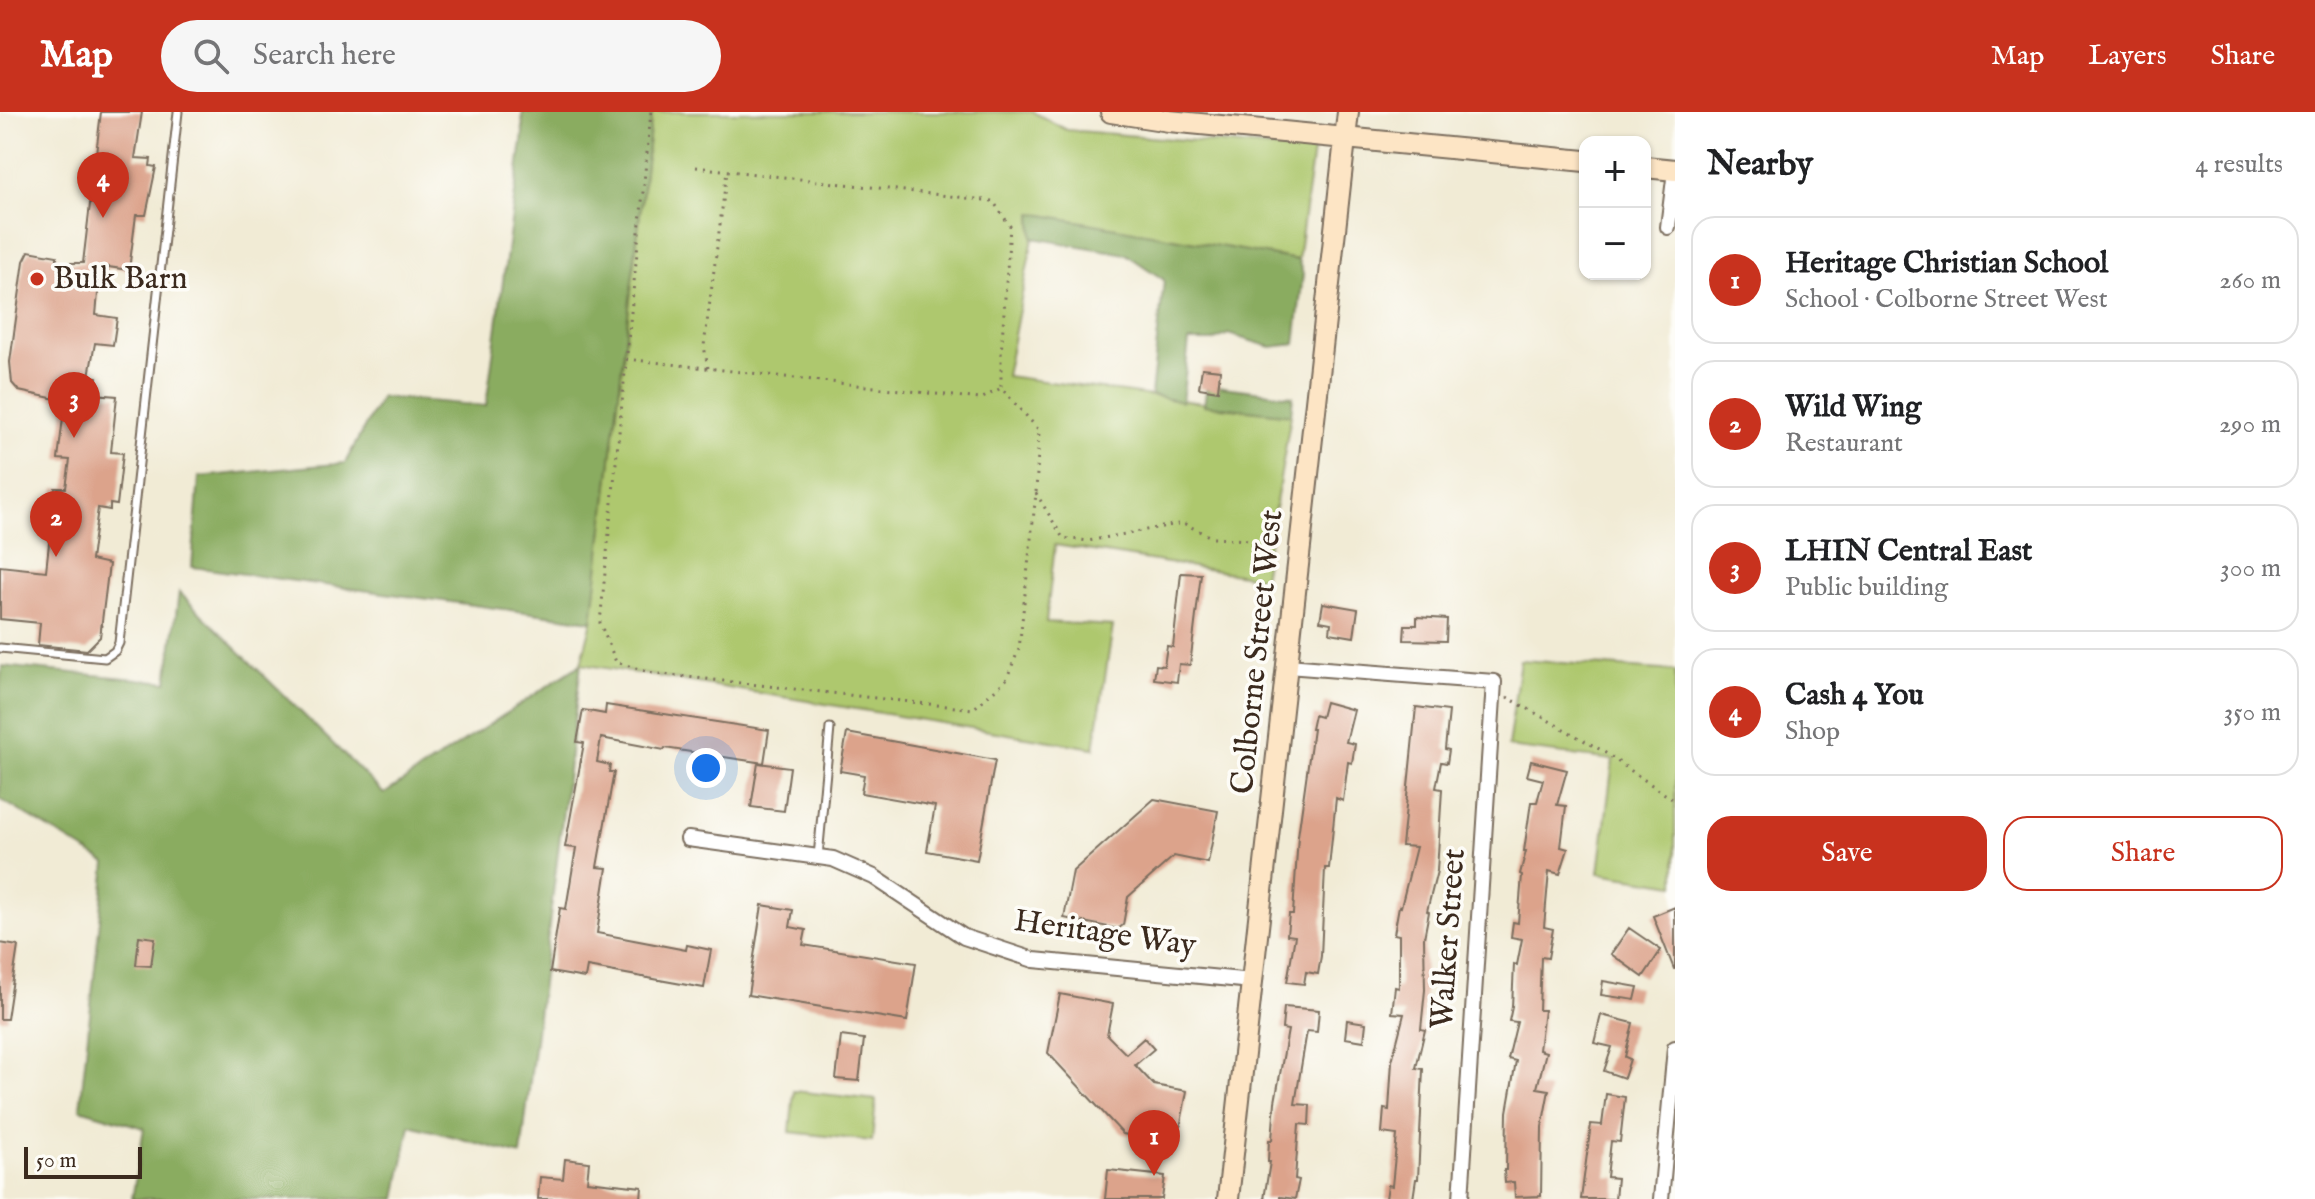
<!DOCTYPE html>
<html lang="en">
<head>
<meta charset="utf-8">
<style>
  body { margin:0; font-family:"IM FELL English",serif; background:#f6f6f6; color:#202124 }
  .controls { position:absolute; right:24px; top:24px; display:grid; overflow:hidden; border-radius:16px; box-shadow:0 2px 6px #0004 }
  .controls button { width:72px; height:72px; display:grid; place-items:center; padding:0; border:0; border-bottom:2px solid #e0e0e0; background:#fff; color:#202124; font:40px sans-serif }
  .scale { position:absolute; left:24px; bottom:20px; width:118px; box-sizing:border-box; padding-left:8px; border:4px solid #3b2a1e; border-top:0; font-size:22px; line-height:28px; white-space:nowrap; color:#3b2a1e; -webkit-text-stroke:6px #fdfcf7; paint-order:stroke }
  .you { position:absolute; left:706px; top:656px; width:28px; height:28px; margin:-20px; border:6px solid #fff; border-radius:50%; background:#1a73e8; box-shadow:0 0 0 12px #1a73e833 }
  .badge { display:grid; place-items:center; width:52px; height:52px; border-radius:50%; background:#c8321e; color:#fff; font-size:26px; font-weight:700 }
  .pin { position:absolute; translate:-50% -66px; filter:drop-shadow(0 2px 4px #0008) }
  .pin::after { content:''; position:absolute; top:42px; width:28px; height:24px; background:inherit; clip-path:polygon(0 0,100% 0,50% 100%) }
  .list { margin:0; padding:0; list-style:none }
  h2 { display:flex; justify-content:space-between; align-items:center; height:104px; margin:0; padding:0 32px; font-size:34px }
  h2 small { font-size:26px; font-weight:400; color:#757577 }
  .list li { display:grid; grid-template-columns:52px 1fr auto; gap:24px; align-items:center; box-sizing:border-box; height:128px; margin:0 16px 16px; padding:0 16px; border:2px solid #e0e0e0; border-radius:24px }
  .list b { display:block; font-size:30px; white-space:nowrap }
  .list p { margin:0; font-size:26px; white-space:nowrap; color:#757577 }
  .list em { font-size:26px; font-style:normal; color:#757577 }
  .actions { display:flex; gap:16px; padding:24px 32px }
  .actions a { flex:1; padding:18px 0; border:2px solid #c8321e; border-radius:24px; text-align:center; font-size:28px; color:#c8321e }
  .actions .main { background:#c8321e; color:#fff }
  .icon { flex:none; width:44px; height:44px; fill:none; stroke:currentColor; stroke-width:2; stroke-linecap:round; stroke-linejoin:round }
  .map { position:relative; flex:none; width:1675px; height:1087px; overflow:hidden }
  header { display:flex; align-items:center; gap:48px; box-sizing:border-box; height:112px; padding:0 40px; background:#c8321e; color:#fff }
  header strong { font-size:38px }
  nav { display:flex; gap:44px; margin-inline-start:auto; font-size:28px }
  .search { width:560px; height:72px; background:#f6f6f6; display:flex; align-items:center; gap:20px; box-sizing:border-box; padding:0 28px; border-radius:44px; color:#757577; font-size:30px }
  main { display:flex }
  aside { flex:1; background:#fff }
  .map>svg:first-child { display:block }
  .green { fill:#aec86e; stroke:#747946; stroke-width:2 }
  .forest { fill:#8aac61; stroke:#626b40; stroke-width:2 }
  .building { fill:#dca38b }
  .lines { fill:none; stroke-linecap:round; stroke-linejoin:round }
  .lane-casing { stroke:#7b6e5e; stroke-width:11 }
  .street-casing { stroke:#7b6e5e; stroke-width:18 }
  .secondary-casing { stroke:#7b6e5e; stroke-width:24 }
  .path { stroke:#7b6e5e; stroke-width:3; stroke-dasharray:2 6; stroke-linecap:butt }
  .lane { stroke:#fff; stroke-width:7 }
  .street { stroke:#fff; stroke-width:14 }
  .secondary { stroke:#fde5c5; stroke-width:20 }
  .poi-dot { fill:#c8321e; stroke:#fdfcf7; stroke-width:3 }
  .labels { text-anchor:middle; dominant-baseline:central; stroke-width:7; stroke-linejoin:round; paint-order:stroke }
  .poi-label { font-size:32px; fill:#3b2a1e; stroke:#fdfcf7; text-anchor:start }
  .street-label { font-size:32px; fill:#3b2a1e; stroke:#fdfcf7 }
</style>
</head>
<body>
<header>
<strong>Map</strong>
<div class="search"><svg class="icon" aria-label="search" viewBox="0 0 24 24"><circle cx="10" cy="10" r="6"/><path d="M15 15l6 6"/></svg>Search here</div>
<nav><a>Map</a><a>Layers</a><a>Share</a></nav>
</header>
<main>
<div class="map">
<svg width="1675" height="1087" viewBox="0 0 1675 1087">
  <rect width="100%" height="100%" fill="#fdfcf7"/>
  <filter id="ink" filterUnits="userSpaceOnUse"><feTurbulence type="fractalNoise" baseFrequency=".0125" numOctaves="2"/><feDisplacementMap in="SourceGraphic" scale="16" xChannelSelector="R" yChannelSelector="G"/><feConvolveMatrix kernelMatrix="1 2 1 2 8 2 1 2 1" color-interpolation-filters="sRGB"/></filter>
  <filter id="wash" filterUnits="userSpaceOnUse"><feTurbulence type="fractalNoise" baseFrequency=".006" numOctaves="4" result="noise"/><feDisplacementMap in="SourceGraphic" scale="32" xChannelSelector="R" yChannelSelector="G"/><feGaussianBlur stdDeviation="1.8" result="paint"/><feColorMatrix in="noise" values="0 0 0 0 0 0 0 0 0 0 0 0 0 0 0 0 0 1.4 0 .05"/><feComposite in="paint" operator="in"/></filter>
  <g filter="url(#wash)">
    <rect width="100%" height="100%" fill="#f1ebd5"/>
    <!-- green -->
    <path class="green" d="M652,0h381l34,18 246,21 -15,109 -266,-46 1,24 -27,138 285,39 -28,163 -208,-33 -9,77 67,4 -19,122 -513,-84 11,-43z
      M1520,548l155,11v214l-76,-12 14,-113 -105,-13z
      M794,979l82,9 -4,41 -82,-9z"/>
    <!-- forest -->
    <path class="forest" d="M522,0h130l-60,509 -400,-54 7,-90 146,-14 36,-66 105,9 37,-272z
      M1032,101l266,47 5,14 -8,70 -24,3 -43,-13 -15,7h-24l-7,61 -31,-7 13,-115 -38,-26 -93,-16z
      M1207,273l86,11 -2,19 -87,-10z
      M179,480l205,202 197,-130 -60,491 -111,-30 -14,74h-264l12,-71 -64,-19 26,-246 -106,-64v-113l2,-20 165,16z"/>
    <g id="blocks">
      <!-- building -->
      <path class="building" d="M101,0h41l-7,46 16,1 -1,7 6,1 -10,48h-10l-7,55 -21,-3 -1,15h-8l-3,33 21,3 -4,27 -18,-2 -6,33 8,1 -2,17 22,2 -6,56 12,1 -6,52 -7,-1v6l-12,-2 -7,52 18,4 -9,73 -13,13 -49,-5 2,-22 -40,-4v-53l46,5 9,-83h11l4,-28 -12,-1 7,-58 -46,-10 -7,-8 -2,-21 14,-101 5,-10 28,5v7h26z
        M1202,256l18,2 -2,21 -19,-3z
        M1181,461l20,1 -11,91 -11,-1 -2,18 -23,-3 2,-14 8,1 3,-20 6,1z
        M1323,491l35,6 -4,28 -24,-4 1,-10 -11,-2z
        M1417,505l30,2 -1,22 -42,-1 1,-15h12z
        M1325,590l29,8 -8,32 9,2 -3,19 -4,-1 -5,39 -7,-3 -7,70h-4l-4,88 -3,18 -12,-2 -2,12 -17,-2 8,-46 -8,-1 2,-21h4l5,-78 15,-107h-2l3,-14 7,2z
        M606,593l163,25 -5,33 -99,-15 -1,2 -63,-12 -4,24 13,3 -1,7h5l-17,95 10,1 -10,65 89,17 1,-5 24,5 -7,38 -117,-21 -2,11 -35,-6 10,-64 6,1 10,-61 -11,-1 19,-104 -7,-1 6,-32 22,4z
        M1416,595l33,4 -4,38 4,1 -2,13 -6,-1 -5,26 6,1 -5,82 -10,40 2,1 -5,26 1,52 -4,39 4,1 -9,38 7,1 -5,110h-2l-3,20h-27l2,-14 4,1 5,-51 -15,-2 2,-24 5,1 3,-49 12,-47 -12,-1 3,-26 4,1v-53l-5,-1 5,-28 2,1 15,-60 -14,-1z
        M847,621l148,27 -18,100 -50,-9 8,-45 -74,-13 3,-18 -24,-4z
        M1531,649l36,9 -10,35 9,1 -5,41 7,2 -8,25 -11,-3 -5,56 9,2 -5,29 -7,-1 -2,53h5l-5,40 7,2 -9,36 12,2 -7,37 -1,69 -26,1 -1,-15 -9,1 -1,-13h2l1,-58 9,-51 -8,-2 9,-37 -8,-1 3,-14 2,-43 3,1 5,-26 -11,-2 2,-15 5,1 4,-48 -2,-1 6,-23h-2l7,-49h6l6,-22 -16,-4z
        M758,651l32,4 -6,44 -33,-4z
        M1154,687l64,12 -10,52 -34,-7 -46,41 -5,28 -5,4 -54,-11 9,-47z
        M762,793l31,5 -3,17 16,3 -3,15 113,18 -9,58 -159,-26z
        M1675,795v62h-1l-21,-53z
        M1629,816l32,22 -18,27 -32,-23z
        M139,824l16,2 -4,28 -15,-1z
        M0,831l18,3 -11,73h-7z
        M1603,869l35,6 -3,13 -34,-5z
        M1060,882l53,10 -6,31 19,19 18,-16 10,11 -19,16 19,20 33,6 -10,53 -54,-10 -75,-81z
        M1284,895l35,3 -2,22 -10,-1 -12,73 15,1 -1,20 -10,-1 -4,55 4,1 -4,19 -15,-2v2h-16l6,-37h-2l1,-22h3l3,-38 13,-72 -6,-1z
        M1601,903l32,8 -8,34 5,2 -6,19 -20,-7 8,-24 -18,-4z
        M1347,908l19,3 -2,18 -19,-3z
        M841,924l23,3 -5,42 -23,-2z
        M1606,982l19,3 -5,45 -9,-1 -4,36 10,1 -2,21h-34l10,-75 11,1z
        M565,1047l24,3 -2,19 55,6 -1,12h-103l2,-22 23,2z
        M1108,1058l57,6 -3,23h-57z"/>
    </g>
  </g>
  <g filter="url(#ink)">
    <use href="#blocks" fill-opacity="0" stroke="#7b6e5e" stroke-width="2"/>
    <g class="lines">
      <defs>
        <path id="lane" d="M0,536l105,10 10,-7 4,-8 59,-531
          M818,745l12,-129"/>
        <path id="street" d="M1668,115l7,-56
          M1287,554l207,16 -33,517
          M688,727l145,20 41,18 90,60 70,23 218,21
          M1661,1087l14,-151"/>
        <path id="secondary" d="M1111,0l58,9 416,40
          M1645,55l30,3
          M1228,1087l120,-1087"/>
      </defs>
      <!-- lane casing -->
      <use href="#lane" class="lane-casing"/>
      <!-- street casing -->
      <use href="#street" class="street-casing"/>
      <!-- secondary casing -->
      <use href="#secondary" class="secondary-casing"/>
      <!-- path -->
      <path class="path" d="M651,0l-51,511 16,39 36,11 321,36 33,-29 13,-31 17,-156 3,-63 -38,-42v-33l9,-129 -17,-25 -298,-34
        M626,247l355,40 20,-11
        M708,256l-4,-22 23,-175
        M1036,381l27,45 25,3 95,-18 30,15 56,3
        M1507,585l94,53 74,51"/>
      <!-- lane -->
      <use href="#lane" class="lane"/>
      <!-- street -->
      <use href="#street" class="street"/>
      <!-- secondary -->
      <use href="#secondary" class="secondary"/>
    </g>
  </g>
  <!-- markers -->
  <circle class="poi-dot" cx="37" cy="167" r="8"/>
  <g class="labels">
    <!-- poi labels -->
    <g class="poi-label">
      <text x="53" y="167">Bulk Barn</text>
    </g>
    <!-- street labels -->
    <g class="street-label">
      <text transform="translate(1258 540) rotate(-84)">Colborne Street West</text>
      <text transform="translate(1105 822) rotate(8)">Heritage Way</text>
      <text transform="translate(1449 827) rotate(-86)">Walker Street</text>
    </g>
  </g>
</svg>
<div class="controls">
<button>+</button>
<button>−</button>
</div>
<div class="scale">50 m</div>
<div class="you"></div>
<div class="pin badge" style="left:1154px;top:1064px">1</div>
<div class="pin badge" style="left:56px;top:445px">2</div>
<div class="pin badge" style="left:74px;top:326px">3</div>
<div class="pin badge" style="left:103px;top:106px">4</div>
</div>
<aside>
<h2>Nearby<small>4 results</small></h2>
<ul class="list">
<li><span class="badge">1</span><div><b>Heritage Christian School</b><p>School · Colborne Street West</p></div><em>260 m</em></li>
<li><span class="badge">2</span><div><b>Wild Wing</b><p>Restaurant</p></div><em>290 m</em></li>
<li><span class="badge">3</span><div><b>LHIN Central East</b><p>Public building</p></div><em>300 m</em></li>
<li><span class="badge">4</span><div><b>Cash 4 You</b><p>Shop</p></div><em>350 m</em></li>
</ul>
<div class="actions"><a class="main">Save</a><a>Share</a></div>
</aside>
</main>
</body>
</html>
